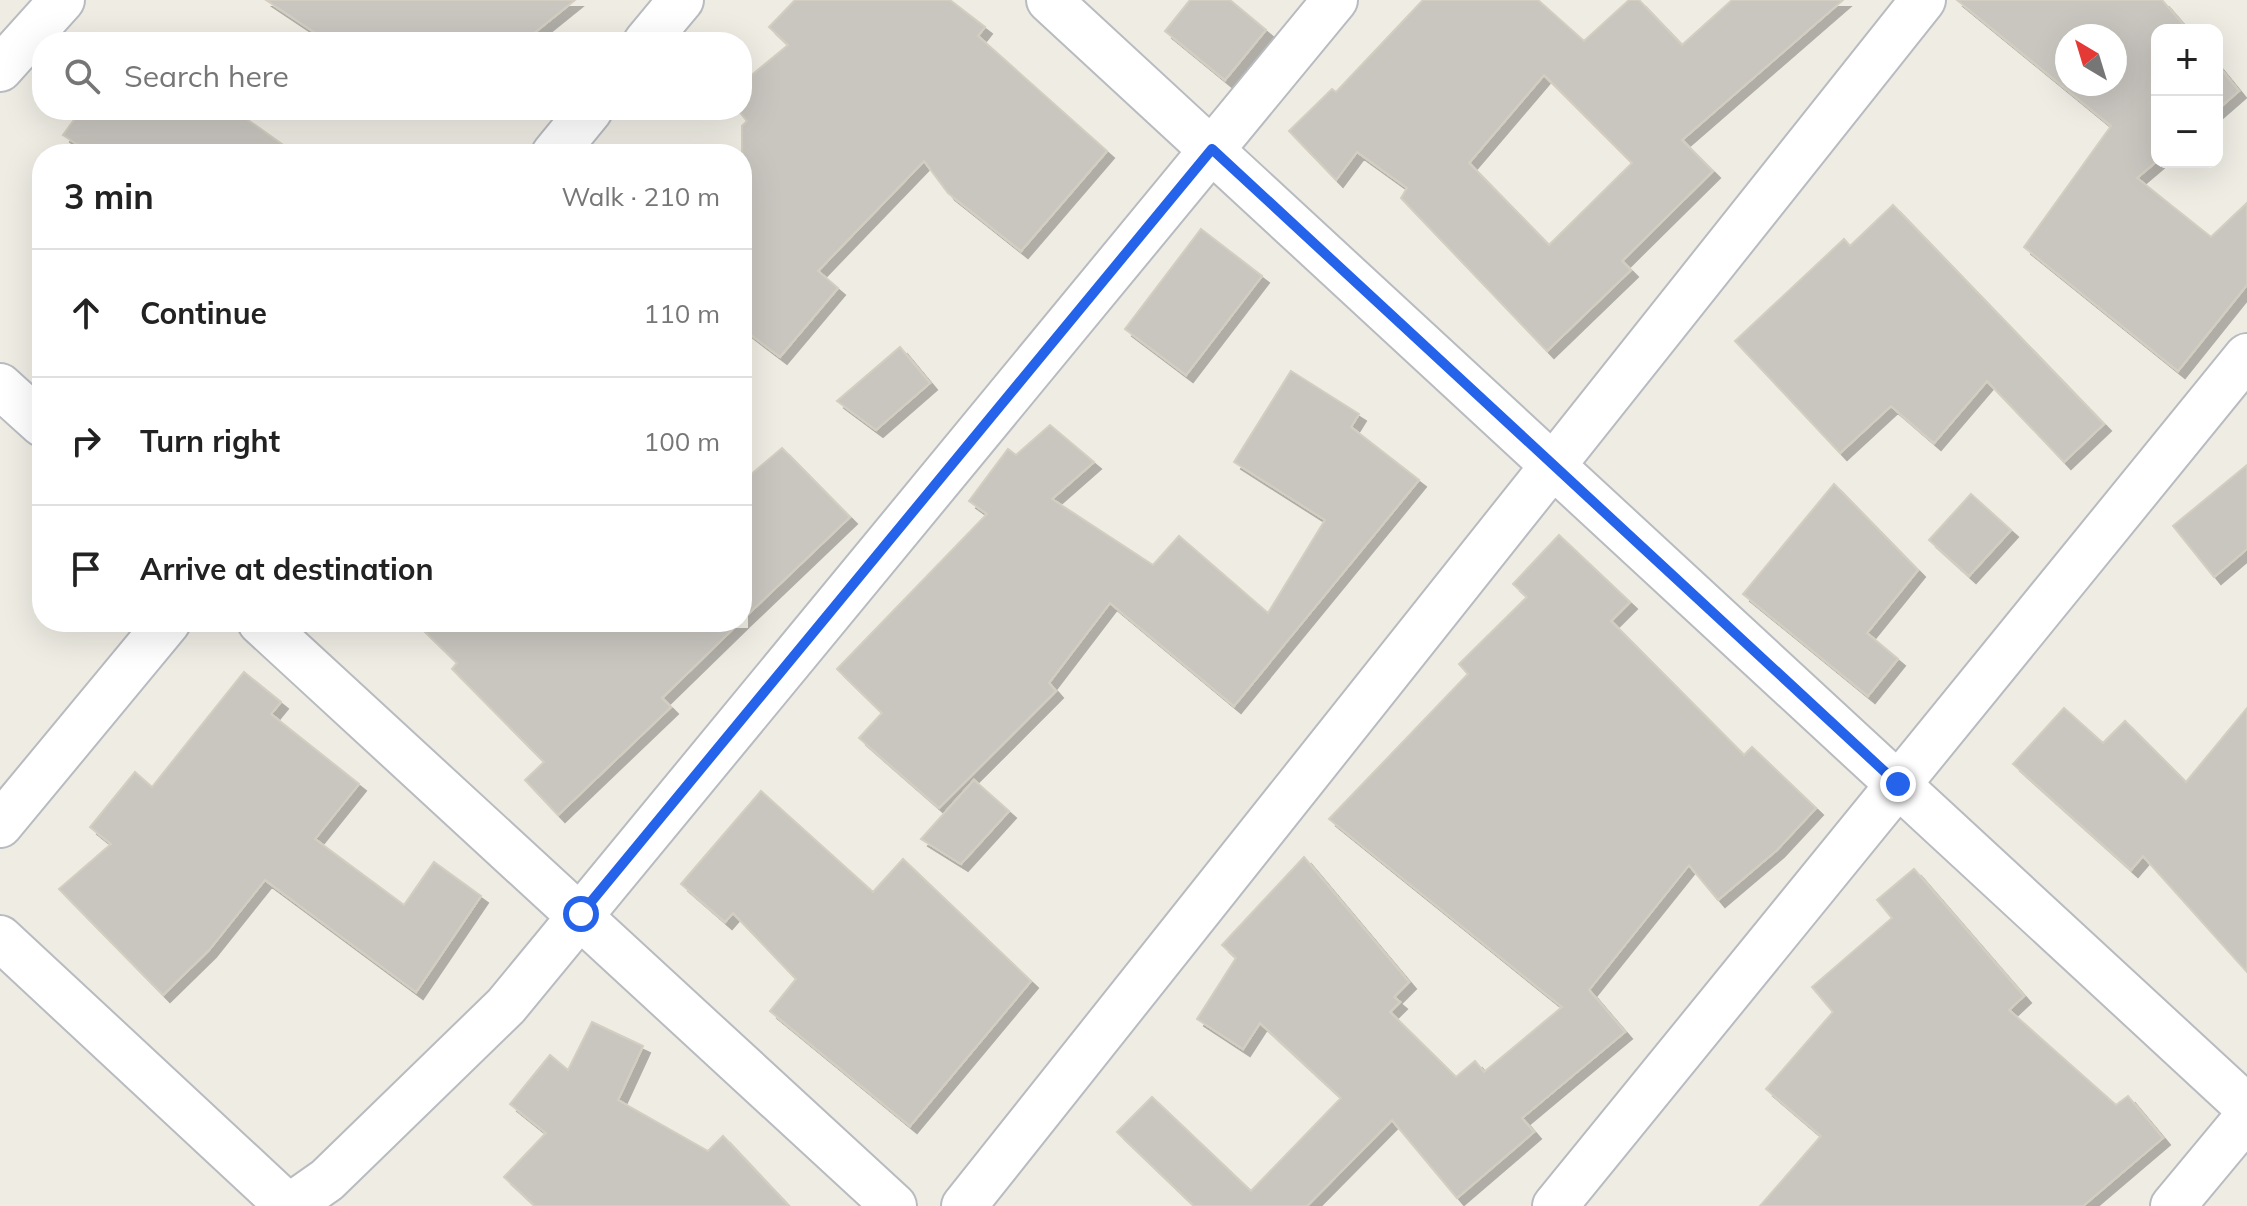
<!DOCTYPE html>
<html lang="en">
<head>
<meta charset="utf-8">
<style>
  body { margin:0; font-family:Mulish,sans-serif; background:#f2f2f2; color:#222 }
  .controls { position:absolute; right:24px; top:24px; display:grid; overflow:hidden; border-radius:16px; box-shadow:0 8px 32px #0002 }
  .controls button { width:72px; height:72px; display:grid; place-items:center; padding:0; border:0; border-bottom:2px solid #e0e0e0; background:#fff; color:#222; font:40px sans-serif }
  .compass { position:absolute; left:2055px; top:24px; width:72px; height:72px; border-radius:50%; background:#fff; box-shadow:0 8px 32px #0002; rotate:322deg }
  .stop { position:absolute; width:24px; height:24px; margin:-18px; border:6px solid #2563eb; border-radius:50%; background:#fff }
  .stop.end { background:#2563eb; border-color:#fff; box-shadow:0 2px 8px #0008 }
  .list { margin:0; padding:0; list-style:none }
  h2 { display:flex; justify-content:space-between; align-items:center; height:104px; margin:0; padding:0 32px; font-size:34px }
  h2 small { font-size:26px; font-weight:400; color:#767676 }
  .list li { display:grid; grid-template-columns:52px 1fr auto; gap:24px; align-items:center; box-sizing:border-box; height:128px; padding:0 32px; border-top:2px solid #e0e0e0 }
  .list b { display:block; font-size:30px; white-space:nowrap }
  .list em { font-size:26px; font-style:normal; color:#767676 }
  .icon { flex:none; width:44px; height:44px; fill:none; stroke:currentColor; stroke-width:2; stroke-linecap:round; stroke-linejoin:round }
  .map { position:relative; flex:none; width:2247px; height:1206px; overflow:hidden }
  .search { position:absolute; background:#fff; box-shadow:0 8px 32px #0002; left:32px; top:32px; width:720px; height:88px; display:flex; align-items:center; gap:20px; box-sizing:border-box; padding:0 28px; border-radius:32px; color:#767676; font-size:30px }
  .panel { position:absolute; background:#fff; box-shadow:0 8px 32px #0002; left:32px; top:144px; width:720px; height:488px; border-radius:32px }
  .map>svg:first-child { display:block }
  .building { fill:#c9c6c0; stroke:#d3cec1; stroke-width:2; fill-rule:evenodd; filter:url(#shadow) }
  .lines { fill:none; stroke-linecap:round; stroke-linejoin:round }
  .street-casing { stroke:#b8bbc0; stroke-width:48 }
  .street { stroke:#fff; stroke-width:44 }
  .route { stroke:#2563eb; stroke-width:10 }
</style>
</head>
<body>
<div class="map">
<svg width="2247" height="1206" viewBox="0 0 2247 1206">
  <defs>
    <filter id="shadow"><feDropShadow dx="7" dy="7" stdDeviation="0" flood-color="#0004"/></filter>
  </defs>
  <rect width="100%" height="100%" fill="#eeece3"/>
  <!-- building -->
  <path class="building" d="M266,0h309l-52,42h-194z
    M795,0h155l35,27 -7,9 129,115 -86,100 -73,-58 -24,-32 -106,110 20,17 -58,69 -38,-29v-202l5,-5 -9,-11h4v-27l46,-38 -19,-18z
    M1190,0h40l36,30 -41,50 -60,-49z
    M1423,0h115l46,41 45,-41h10l43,45 50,-45h111l-161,140 31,31 -91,90 9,9 -84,81 -146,-153 6,-10 -50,-36 -21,28 -47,-49 43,-42 4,3zM1544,75l88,88 -83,82 -80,-82z
    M1957,0h205l26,30h-31v131l-20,17 74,59 36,-34v82l-69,86 -154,-124 87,-121zM2067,36h48v48h-48z
    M2217,64l22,27 -22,19z
    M81,110h153l62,44h-204l-29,-19z
    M1893,205l211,219 -40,38 -77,-81 -53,62 -43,-37 -51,47 -105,-112 109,-102 6,7z
    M1201,229l61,47 -76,99 -61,-46z
    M900,347l30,36 -54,47 -39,-29z
    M1291,371l68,43 -8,13 68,53 -185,226 -124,-103 -61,80 7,8 -117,117 -80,-70 23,-25 -45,-44 150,-155 -18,-13 39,-52 8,6 34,-30 44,37 -42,37 101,66 26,-29 89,77 57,-93 -91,-58z
    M782,448l68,69 -108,103v-138z
    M2247,465v84l-33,28 -41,-51z
    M1834,484l84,86 -51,63 31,26 -30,37 -125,-102z
    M1971,494l40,36 -42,46 -40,-36z
    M1559,535l71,67 -19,19 133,134 8,-8 64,61 -39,42 -59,50 -29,-35 -100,125 36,42 -103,86 12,14 -77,66 -65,-78 -85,86h-113l-77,-74 35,-35 99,94 90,-93 -81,-75 -17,26 -46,-30 39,-61 -14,-13 82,-88 105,125 -15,15 6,5 -10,10 66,65 19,-16 9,11 78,-65 -233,-188 139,-145 -9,-10 68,-67 -14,-13z
    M415,622h325l-78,76 9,9 -113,108 -33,-35 19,-18 -92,-93 5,-6z
    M244,672l37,30 -10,12 88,70 -44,55 89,66 30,-43 47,34 -65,96 -151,-112 -56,70 -46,45 -104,-106 52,-45 -21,-17 45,-55 17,15z
    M2064,708l39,35 22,-22 61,61 61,-74v264l-104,-116 -12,14 -118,-106z
    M974,780l35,31 -48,53 -40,-25z
    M761,791l112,101 30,-33 128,122 -121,145 -140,-115 26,-32 -63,-66 -8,9 -44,-38z
    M1914,869l110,127 -15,14 107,95 12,-9 35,42 -80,68h-323l61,-70 -55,-47 67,-77 -21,-25 80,-69 -15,-18z
    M592,1022l51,24 -25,54 90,51 15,-15 66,70h-254l-31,-29 42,-44 -36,-29 40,-49 18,15z"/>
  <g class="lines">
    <defs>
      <path id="street" d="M1049,0l1198,1107
        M646,42l35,-42
        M0,69l62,-69
        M554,154l36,-44
        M0,386l42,38
        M260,622l634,584
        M0,825l168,-203
        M0,938l288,268
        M290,1206l37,-26 179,-174 829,-1006
        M964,1206l959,-1206
        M1555,1206l692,-850
        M2173,1206l74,-89"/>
    </defs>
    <!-- street casing -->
    <use href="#street" class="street-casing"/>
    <!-- street -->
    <use href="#street" class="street"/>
  </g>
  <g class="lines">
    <!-- route -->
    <path class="route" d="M581,914l631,-765 686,635"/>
  </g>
</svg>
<div class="controls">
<button>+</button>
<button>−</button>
</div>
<svg class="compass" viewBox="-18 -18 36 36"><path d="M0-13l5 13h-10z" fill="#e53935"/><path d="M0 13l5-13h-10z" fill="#767676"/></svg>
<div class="stop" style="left:581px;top:914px"></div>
<div class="stop end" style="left:1898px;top:784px"></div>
<div class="search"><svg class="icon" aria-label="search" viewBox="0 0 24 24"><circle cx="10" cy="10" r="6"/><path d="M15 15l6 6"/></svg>Search here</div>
<section class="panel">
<h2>3 min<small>Walk · 210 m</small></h2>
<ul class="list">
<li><svg class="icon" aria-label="ahead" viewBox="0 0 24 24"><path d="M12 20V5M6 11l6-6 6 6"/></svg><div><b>Continue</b></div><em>110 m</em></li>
<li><svg class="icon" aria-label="right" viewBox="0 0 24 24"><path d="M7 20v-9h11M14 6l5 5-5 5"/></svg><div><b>Turn right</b></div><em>100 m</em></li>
<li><svg class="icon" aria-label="arrive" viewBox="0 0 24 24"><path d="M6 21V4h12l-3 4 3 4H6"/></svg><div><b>Arrive at destination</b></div></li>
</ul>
</section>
</div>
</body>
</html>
